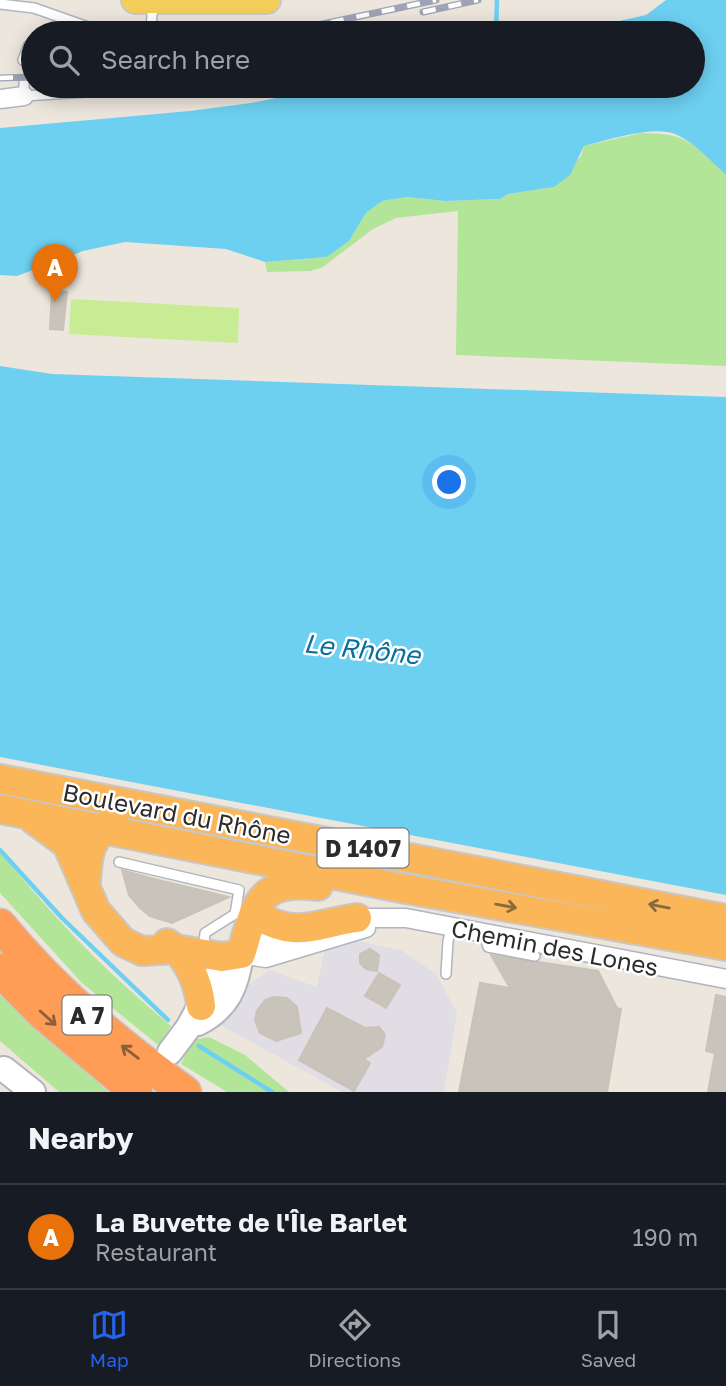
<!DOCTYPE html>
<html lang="en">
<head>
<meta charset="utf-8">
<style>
  body { margin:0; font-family:"Golos Text",sans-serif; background:#242831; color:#f1f3f6 }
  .you { position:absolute; left:450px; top:483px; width:24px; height:24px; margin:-18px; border:5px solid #fff; border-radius:50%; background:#1a73e8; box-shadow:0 0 0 10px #1a73e833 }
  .badge { display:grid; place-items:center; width:46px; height:46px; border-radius:50%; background:#2563eb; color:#fff; font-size:23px; font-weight:700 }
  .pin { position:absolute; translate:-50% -58px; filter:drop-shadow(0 2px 4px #0008) }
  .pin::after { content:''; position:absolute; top:37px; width:24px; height:21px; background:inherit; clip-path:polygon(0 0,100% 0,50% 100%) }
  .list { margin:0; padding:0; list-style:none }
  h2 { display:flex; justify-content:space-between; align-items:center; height:91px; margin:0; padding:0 28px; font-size:30px }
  h2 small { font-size:23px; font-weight:400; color:#9ea1a6 }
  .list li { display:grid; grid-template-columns:46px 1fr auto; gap:21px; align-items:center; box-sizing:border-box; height:105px; padding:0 28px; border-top:2px solid #363941 }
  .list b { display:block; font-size:26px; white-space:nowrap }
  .list p { margin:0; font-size:23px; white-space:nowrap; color:#9ea1a6 }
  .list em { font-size:23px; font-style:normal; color:#9ea1a6 }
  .icon { flex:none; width:38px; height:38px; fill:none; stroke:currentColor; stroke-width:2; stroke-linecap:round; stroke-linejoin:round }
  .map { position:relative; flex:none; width:726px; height:1092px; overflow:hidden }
  .search { position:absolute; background:#171b24; box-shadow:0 4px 18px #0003; left:21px; right:21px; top:21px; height:77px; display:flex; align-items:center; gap:18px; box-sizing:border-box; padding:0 24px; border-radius:38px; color:#9ea1a6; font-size:26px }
  .sheet { height:196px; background:#171b24 }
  nav { display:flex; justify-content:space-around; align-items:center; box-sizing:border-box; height:98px; border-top:2px solid #363941; background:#171b24; font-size:19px; color:#9ea1a6 }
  nav a { display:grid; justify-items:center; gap:4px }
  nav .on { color:#2563eb }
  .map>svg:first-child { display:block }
  .industrial { fill:#e0dde5 }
  .green { fill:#b3e598 }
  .pitch { fill:#c8ec94 }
  .water { fill:#6ed0f1 }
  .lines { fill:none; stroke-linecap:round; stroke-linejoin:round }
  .stream { stroke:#6ed0f1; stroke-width:4.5 }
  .building { fill:#c9c4bb; stroke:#c9c2b6; stroke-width:2 }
  .service-casing { stroke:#b1b4bf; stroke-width:12 }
  .minor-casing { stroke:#b1b4bf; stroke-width:21 }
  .secondary-casing { stroke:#b1b4bf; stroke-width:28 }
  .primary-casing { stroke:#c8c8c8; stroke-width:30 }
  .trunk-casing { stroke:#c8c8c8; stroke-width:32 }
  .motorway-casing { stroke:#c8c8c8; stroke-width:35 }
  .service { stroke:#fff; stroke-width:9 }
  .minor { stroke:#fff; stroke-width:18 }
  .secondary { stroke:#fff; stroke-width:24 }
  .primary { stroke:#f4ce5b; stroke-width:26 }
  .trunk { stroke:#fab658; stroke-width:28 }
  .motorway { stroke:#ff9d56; stroke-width:32 }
  .rail-casing { stroke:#9fa3b6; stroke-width:7 }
  .rail { stroke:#fff; stroke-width:4.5; stroke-dasharray:13; stroke-linecap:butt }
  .oneway { stroke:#886a3f }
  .oneway2 { stroke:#8a5e3e }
  .labels { text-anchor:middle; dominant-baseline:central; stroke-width:5; stroke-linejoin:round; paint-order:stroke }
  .shield { fill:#fff; stroke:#6b6b6b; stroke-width:2 }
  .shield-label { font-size:23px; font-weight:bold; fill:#2b2b2b }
  .street-label { font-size:24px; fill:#2b2b2b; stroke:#fff }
  .water-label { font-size:26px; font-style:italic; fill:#0a6e9f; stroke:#fff }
</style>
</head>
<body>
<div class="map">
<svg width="726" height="1092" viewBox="0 0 726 1092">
  <rect width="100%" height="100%" fill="#ede6dd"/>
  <!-- industrial -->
  <path class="industrial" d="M352,940l49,10 35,24 21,39 -13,79h-102l-127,-70 32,-36 22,-16 48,17 8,-38z"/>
  <!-- green -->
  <path class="green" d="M641,133c48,0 52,11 85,42v191l-270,-11 2,-144 -62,7 -23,11 -50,38 -12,4 -44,1 -2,-10 62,-5 22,-16 17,-28 16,-12 25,-4 38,4 55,-2 8,-5 46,-7 27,-31 3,-10z
    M0,851c51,65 107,122 171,175l-13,19 -76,-62 -82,-90z
    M0,992l108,100h-49l-59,-51z
    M209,1037l36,18 44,37h-62l-46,-28 12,-24z"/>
  <!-- pitch -->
  <path class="pitch" d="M71,299l168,9 -1,35 -169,-9z"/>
  <!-- water -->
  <path class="water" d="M666,0h60v175c-16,-14 -30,-32 -51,-41 -21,-9 -68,6 -91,12l-14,29 -16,12 -46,7 -8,5 -55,2 -38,-4 -25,4 -16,12 -17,28 -22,16 -62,5 -39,-13 -101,-7 -42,9 -66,25 -17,-1v-147l190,-17 61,-8 84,-17h358v-53h-127l80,-18z
    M0,366l52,8 674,23v498l-726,-138z"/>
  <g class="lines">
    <!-- stream -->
    <path class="stream" d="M496,33l1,-33
      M0,850l62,68 106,102
      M199,1046l73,46"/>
  </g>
  <!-- building -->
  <path class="building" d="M52,290l15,2 -4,38 -13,-1z
    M122,870l32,9 75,18 -57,26 -22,-7 -10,-8 -11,-13z
    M370,949l9,6 -2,16 -11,-2 -6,-6v-9z
    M491,955l107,16 19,37 4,1 -14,83h-148l21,-109 30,5z
    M379,973l21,12 -14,23 -21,-12z
    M716,995l10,2v95h-18l7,-39 -9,-2z
    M273,997l14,1 10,9 4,26 -25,8 -16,-8 -5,-13 2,-9 8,-11z
    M327,1008l38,20 14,-1 6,8 -3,12 -18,12 6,4 -16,28 -55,-31z"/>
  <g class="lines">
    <defs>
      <path id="service" d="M0,4l34,4 71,25
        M146,33l5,-6 2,-24
        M23,60l5,-14 5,-4
        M24,83v13l158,-10
        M119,862l120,28 -4,24 -30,19 -2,19
        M484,934l4,13 47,9
        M446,974l2,-33 4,-14"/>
      <path id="minor" d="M0,99l24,-3
        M347,921l10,-3h49l320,61
        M241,954l25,-12 38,-6
        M241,954l25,4 100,-30"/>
      <path id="secondary" d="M198,1023c30,-15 39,-38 43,-69
        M170,1052l18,-24 29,-53 24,-21
        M4,1069l29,23"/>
      <path id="primary" d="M135,0h132"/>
      <path id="trunk" d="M0,779l726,140
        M0,809l401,79 325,58
        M33,819l34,25 29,67 27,31 19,9 34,-2 46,8 19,-3c15,-50 17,-76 77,-68
        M86,882c2,-32 3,-41 28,-62
        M254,913c41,27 59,11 103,5
        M167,943c20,12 32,40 34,63"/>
      <path id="motorway" d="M0,925c54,66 117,118 185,167
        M0,970l42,43 94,79"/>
    </defs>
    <!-- service casing -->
    <use href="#service" class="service-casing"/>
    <!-- minor casing -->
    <use href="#minor" class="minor-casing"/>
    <!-- secondary casing -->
    <use href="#secondary" class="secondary-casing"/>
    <!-- primary casing -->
    <use href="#primary" class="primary-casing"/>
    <!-- trunk casing -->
    <use href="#trunk" class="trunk-casing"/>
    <!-- motorway casing -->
    <use href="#motorway" class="motorway-casing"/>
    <!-- service -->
    <use href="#service" class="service"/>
    <!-- minor -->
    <use href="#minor" class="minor"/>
    <!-- secondary -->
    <use href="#secondary" class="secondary"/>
    <!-- primary -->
    <use href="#primary" class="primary"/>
    <!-- trunk -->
    <use href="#trunk" class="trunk"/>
    <!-- motorway -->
    <use href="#motorway" class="motorway"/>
    <defs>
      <path id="rail" d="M423,12l55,-12
        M280,33l156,-33
        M0,78l33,-1"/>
    </defs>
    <!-- rail casing -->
    <use href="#rail" class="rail-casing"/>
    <!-- rail -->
    <use href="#rail" class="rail"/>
  </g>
  <!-- one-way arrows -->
  <defs><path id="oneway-shaft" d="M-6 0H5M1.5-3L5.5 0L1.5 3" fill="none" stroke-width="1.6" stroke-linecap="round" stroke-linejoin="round" transform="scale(1.75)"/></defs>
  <g class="oneway">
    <use href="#oneway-shaft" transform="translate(506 906) rotate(10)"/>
    <use href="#oneway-shaft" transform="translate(659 906) rotate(-169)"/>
  </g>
  <g class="oneway2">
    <use href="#oneway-shaft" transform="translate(48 1018) rotate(42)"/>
    <use href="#oneway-shaft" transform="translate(130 1052) rotate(-143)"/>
  </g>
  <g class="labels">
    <!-- shield labels -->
    <g class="shield">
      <rect x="317.5" y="828.5" width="91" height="39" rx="5"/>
      <rect x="62.5" y="995.5" width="49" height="39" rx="5"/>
    </g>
    <g class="shield-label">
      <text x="363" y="848">D 1407</text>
      <text x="87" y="1015">A 7</text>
    </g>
    <!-- street labels -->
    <g class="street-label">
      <text transform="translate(177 813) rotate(11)">Boulevard du Rhône</text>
      <text transform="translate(555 947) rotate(11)">Chemin des Lones</text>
    </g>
    <!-- water labels -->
    <g class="water-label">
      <text transform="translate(362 649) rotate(6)">Le Rhône</text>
    </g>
  </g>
</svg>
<div class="you"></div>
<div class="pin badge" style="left:55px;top:302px;background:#e8710a">A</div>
<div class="search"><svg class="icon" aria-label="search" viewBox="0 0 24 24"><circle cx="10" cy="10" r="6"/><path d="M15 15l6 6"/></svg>Search here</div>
</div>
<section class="sheet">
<h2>Nearby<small></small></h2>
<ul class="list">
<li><span class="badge" style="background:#e8710a">A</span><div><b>La Buvette de l'Île Barlet</b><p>Restaurant</p></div><em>190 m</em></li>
</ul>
</section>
<nav>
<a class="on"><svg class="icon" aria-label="map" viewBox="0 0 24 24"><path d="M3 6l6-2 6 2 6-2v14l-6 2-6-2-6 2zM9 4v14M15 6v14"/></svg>Map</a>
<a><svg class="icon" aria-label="directions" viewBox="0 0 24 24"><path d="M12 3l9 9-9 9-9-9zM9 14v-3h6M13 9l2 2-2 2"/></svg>Directions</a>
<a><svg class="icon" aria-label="saved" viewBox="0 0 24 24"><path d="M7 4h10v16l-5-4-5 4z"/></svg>Saved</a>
</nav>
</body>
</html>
